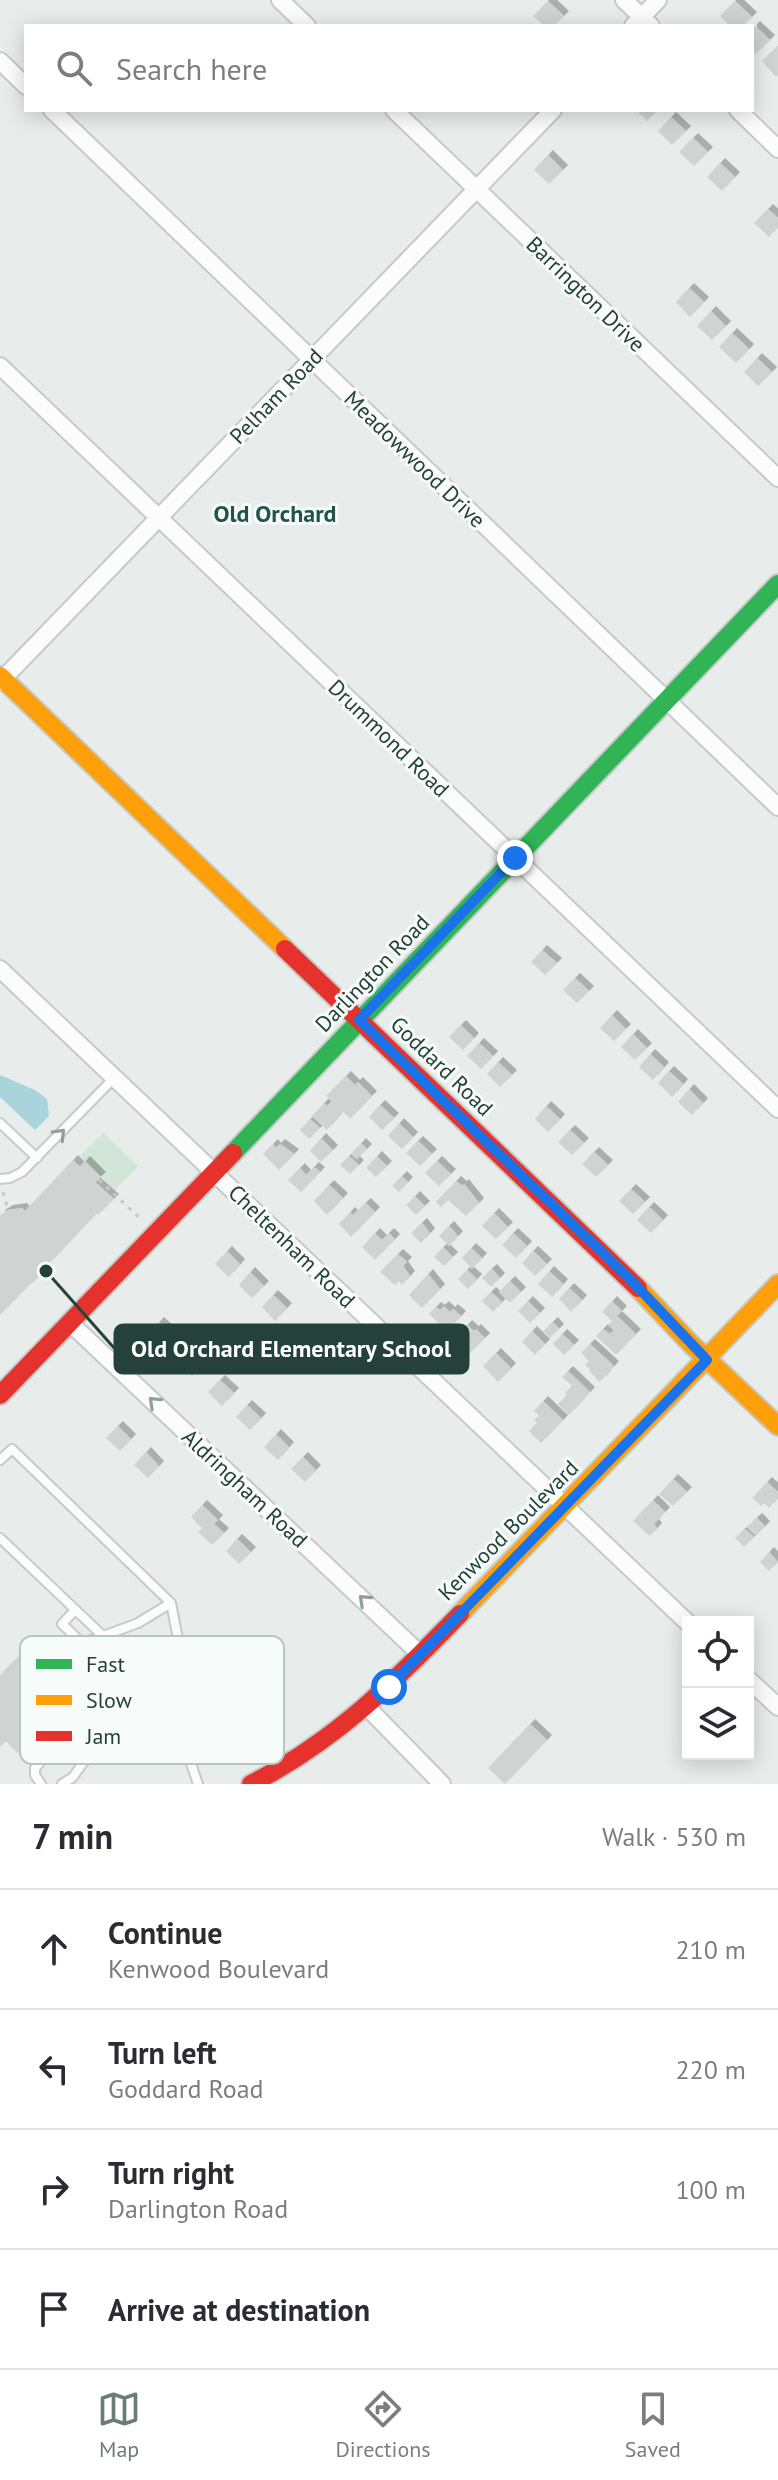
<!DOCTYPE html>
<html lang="en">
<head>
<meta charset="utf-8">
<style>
  body { margin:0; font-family:"PT Sans",sans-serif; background:#f7f7f7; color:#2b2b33 }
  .controls { position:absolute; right:24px; bottom:24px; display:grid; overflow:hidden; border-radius:0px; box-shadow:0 4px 20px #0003 }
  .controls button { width:72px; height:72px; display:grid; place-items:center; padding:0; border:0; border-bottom:2px solid #e1e1e2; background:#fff; color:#2b2b33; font:40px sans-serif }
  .stop { position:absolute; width:24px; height:24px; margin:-18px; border:6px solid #1a73e8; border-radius:50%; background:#fff }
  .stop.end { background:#1a73e8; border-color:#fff; box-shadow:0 2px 8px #0008 }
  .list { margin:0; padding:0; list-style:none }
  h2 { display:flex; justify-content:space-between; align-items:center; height:104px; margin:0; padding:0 32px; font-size:34px }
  h2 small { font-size:26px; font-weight:400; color:#7c7c81 }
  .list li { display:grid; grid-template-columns:52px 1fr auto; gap:24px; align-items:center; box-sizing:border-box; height:120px; padding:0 32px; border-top:2px solid #e1e1e2 }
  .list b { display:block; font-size:30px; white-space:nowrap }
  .list p { margin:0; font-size:26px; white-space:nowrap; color:#7c7c81 }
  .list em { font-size:26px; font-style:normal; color:#7c7c81 }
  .icon { flex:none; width:44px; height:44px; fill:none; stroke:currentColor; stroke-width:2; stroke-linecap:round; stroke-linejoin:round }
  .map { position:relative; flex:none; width:778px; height:1784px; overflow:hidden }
  .search { position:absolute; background:#fff; box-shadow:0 4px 20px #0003; left:24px; right:24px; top:24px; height:88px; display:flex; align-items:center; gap:20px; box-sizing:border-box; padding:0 28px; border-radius:0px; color:#7c7c81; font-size:30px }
  .sheet { height:584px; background:#fff }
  nav { display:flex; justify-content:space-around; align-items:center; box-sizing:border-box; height:112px; border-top:2px solid #e1e1e2; background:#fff; font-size:22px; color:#7c7c81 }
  nav a { display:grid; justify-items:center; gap:4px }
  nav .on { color:#697e78 }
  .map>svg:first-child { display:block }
  .green { fill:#d1e6d8 }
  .water { fill:#a9d4db }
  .building { fill:#cfd4d2; filter:url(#shadow) }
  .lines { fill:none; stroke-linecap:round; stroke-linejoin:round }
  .lane-casing { stroke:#c5cac8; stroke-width:12 }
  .street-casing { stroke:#c5cac8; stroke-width:20 }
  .fast-casing { stroke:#c3cbc8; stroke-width:22 }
  .slow-casing { stroke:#c3cbc8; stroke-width:22 }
  .jam-casing { stroke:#c3cbc8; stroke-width:22 }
  .path { stroke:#c3ccca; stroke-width:3; stroke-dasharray:4 6; stroke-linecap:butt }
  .lane { stroke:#fcfcfc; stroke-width:8 }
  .street { stroke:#fcfcfc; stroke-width:16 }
  .fast { stroke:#30b455; stroke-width:18 }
  .slow { stroke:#ff9f0a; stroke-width:18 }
  .jam { stroke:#e5322d; stroke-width:18 }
  .oneway { stroke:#909f9b }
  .route { stroke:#1a73e8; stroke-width:10 }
  .labels { text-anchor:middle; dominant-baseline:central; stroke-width:6; stroke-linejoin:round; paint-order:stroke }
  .street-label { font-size:22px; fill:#24423a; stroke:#f7fbf9 }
  .neighbourhood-label { font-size:24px; font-weight:bold; fill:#1f5548; stroke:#f7fbf9 }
  .key { fill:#f7fbf9; stroke:#b8c4c0; stroke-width:2 }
  .key-label { font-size:22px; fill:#24423a }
  .leader { fill:none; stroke:#24423a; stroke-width:3 }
  .callout-dot { fill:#24423a; stroke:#f7fbf9; stroke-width:3 }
  .callout { fill:#24423a; stroke:#24423a; stroke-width:3 }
  .callout-label { font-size:24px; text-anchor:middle; font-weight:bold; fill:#fff }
</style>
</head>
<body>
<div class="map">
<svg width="778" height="1784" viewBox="0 0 778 1784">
  <defs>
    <filter id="shadow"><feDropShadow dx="5" dy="-5" stdDeviation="0" flood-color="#0004"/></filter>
  </defs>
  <rect width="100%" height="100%" fill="#e8edeb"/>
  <!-- green -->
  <path class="green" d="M103,1133l35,33 -23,24 -35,-34z"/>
  <!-- water -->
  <path class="water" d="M0,1075l35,15 12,9 2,17 -14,14 -35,-33z"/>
  <!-- building -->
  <path class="building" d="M548,1l16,15 -10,10h-10l-11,-10z
    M735,1l17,16 -9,9h-13l-10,-10z
    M755,26l15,14 -14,14 -4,-4v-21z
    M778,46v29l-2,2 -14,-16z
    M636,110h21l-10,11z
    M671,117l15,14 -14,14 -14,-14z
    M693,138l15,14 -14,14 -15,-14z
    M548,155l15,15 -14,14 -15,-14z
    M720,163l15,14 -13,14 -15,-14z
    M768,209l10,9v9l-9,10 -15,-14z
    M689,288l15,14 -14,15 -14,-15z
    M711,311l15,15 -14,14 -15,-14z
    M732,333l17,16 -13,14 -17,-16z
    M757,358l15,14 -14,14 -14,-14z
    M542,950l15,13 -12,12 -14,-13z
    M575,978l14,13 -12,12 -14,-13z
    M612,1015l14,14 -12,12 -14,-13z
    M461,1025l13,13 -11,12 -14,-13z
    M633,1034l14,14 -12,12 -14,-13z
    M479,1043l14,13 -12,13 -14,-13z
    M650,1054l14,13 -11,13 -14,-13z
    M498,1062l14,13 -12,12 -13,-13z
    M669,1071l14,13 -11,13 -14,-14z
    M346,1076l9,9 3,-3 14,14 -22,23 -7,-8 -16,19 -15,-14 12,-13 3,3 5,-5 -6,-5z
    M689,1089l14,14 -11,12 -14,-13z
    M380,1105l14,13 -12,12 -13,-13z
    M546,1106l14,13 -12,13 -13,-13z
    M310,1119l10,9 -11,11 -9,-9z
    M399,1123l14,14 -11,12 -14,-13z
    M570,1130l14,13 -12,12 -14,-13z
    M321,1138l12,12 -12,12 -11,-11z
    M418,1141l14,13 -12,12 -14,-13z
    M361,1143l6,6 -10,10 -6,-5z
    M273,1144l3,4 4,-4 14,10 -15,16 -16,-16z
    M594,1152l14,13 -12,12 -14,-13z
    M349,1156l10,9 -9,9 -10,-9z
    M377,1156l10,10 -11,11 -10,-9z
    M73,1160l7,7 5,-6 16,16 -6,5 19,17 -16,16 -1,-2 -56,59 -6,9 -6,4 -29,30v-100l8,-5 14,-2 3,3z
    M437,1161l14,13 -12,12 -14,-13z
    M314,1167l6,5 -19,20 -13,-12 12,-12 6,7z
    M402,1176l6,6 -9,10 -7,-6z
    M456,1181l6,5 2,-2 15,19 -13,13 -18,-16 -7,7 -5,-5z
    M329,1185l14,13 -16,17 -13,-14z
    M631,1189l14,13 -12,12 -14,-13z
    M415,1196l10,10 -9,9 -10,-10z
    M366,1203l9,9 -24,25 -12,-13 11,-12 3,3z
    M649,1207l14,13 -12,13 -14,-13z
    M494,1213l14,14 -12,12 -14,-13z
    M422,1223l8,10 -9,10 -10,-10z
    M449,1226l9,10 -9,10 -10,-10z
    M375,1233l7,7 7,-7 6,6 -20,21 -13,-13z
    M513,1233l14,13 -11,12 -14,-13z
    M443,1247l10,10 -9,9 -10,-9z
    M471,1248l11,10 -10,11 -10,-11z
    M227,1251l13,13 -11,13 -14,-13z
    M533,1251l14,13 -12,12 -13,-13z
    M398,1254l9,8 -4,4 7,10 -8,9 -3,-4 -4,4 -15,-13z
    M492,1269l8,9 -9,9 -9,-9z
    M467,1270l10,9 -9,10 -10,-10z
    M549,1271l14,13 -11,13 -14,-13z
    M250,1272l14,14 -12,12 -13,-13z
    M428,1274l12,15 -18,19 -13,-13z
    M510,1281l11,11 -11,11 -11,-11z
    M569,1288l13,12 -11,12 -12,-13z
    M491,1292l11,10 -9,10 -11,-11z
    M273,1295l14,13 -12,13 -13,-14z
    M528,1301l12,12 -10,10 -12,-12z
    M612,1301l10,10 -5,5 19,18 -20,21 -20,-19 7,-7 7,5 4,-4 -6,-5 4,-4 -10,-9z
    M444,1306l6,6 3,-3 8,7 -14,15 -18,-17 7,-7 4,3z
    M159,1322l14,13 -11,12 -14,-13z
    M553,1322l6,7 -9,9 -7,-7z
    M467,1325l7,6 2,-2 9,9 -16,16 -15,-15z
    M532,1331l13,13 -10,11 -13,-13z
    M562,1334l12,11 -10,10 -11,-11z
    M590,1344l24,22 -14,16 -11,-11 1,-2 -5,-4 4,-4 -8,-8z
    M190,1351l14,13 -12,12 -13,-13z
    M496,1353l15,15 -13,14 -15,-16z
    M568,1371l22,21 -21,23 -11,-11 8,-8h3l-4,-3 7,-7 -10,-9z
    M220,1380l14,13 -12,13 -14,-14z
    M543,1401l20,19 -22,23 -12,-12 8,-8 -3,-3 5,-4 -5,-5z
    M247,1405l14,13 -11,12 -14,-13z
    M118,1426l13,13 -11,12 -14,-13z
    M276,1434l13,13 -11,13 -14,-13z
    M146,1452l13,14 -11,12 -14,-13z
    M303,1457l13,13 -11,12 -14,-13z
    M673,1479l14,13 -14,14 -14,-12z
    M767,1482l11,10v5l-9,11 -5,-5 -3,3 -9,-8z
    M653,1500l12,12 -11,12 3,4 -7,8 -17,-15z
    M202,1505l16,15 -4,4 10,9 -12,12 -14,-13 4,-4 -11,-11z
    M757,1518l8,8 -9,10 -9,-9z
    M745,1529l9,8 -10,10 -9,-9z
    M237,1539l14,13 -12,12 -13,-13z
    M769,1552l9,10 -9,9 -9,-9z
    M94,1643l8,7 -21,22h65l1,38 -72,2v16h-19l-16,4 -23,21 -11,-12 -6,6v-72l27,-27 16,15 12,-12 20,19 15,-15 -4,-4z
    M530,1724l17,16 -42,44 -17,-16z"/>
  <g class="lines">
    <defs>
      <path id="lane" d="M0,1123l37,35
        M0,1179l10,-1 12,-6 92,-94
        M0,1460l12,-11 159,154 10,51 5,95 12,35
        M0,1538l103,98 35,-13 33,-20
        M75,1610l-13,14 20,19 21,-7
        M41,1784l-6,-9v-7l8,-9 12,-6h10l21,6 99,-18
        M62,1784l10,-6 14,-19"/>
      <path id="street" d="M280,0l27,26
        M624,0l27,26
        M633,26l25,-26
        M0,61l26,25
        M52,110l726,697
        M394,110l384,368
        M738,110l40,39
        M0,366l778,743
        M0,682l553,-572
        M0,969l688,654
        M69,1322l351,332
        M748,1679l30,28
        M367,1707l75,77"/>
      <path id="fast" d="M233,1153l545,-569"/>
      <path id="slow" d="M0,676l285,273
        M638,1288l52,55 88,83
        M460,1614l318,-330"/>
      <path id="jam" d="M285,949l353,339
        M0,1395l233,-242
        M251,1784c86,-44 143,-102 209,-170"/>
    </defs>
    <!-- lane casing -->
    <use href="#lane" class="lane-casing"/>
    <!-- street casing -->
    <use href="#street" class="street-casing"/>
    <!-- fast casing -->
    <use href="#fast" class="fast-casing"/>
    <!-- slow casing -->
    <use href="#slow" class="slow-casing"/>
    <!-- jam casing -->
    <use href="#jam" class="jam-casing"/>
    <!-- path -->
    <path class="path" d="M99,1180l44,41
      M3,1192l5,18"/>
    <!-- lane -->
    <use href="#lane" class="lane"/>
    <!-- street -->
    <use href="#street" class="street"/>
    <!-- fast -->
    <use href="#fast" class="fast"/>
    <!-- slow -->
    <use href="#slow" class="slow"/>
    <!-- jam -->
    <use href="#jam" class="jam"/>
  </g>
  <!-- one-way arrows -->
  <defs><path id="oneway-chevron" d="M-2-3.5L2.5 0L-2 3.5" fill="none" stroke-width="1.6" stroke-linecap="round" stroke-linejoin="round" transform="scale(2)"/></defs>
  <g class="oneway">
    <use href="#oneway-chevron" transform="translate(60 1134) rotate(-46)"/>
    <use href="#oneway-chevron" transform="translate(154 1402) rotate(-137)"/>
    <use href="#oneway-chevron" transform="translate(364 1600) rotate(-137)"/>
  </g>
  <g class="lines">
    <!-- route -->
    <path class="route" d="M389,1687l318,-327 -77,-81 -271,-259 156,-162"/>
  </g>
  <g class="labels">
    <!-- street labels -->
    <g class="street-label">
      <text transform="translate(586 294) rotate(44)">Barrington Drive</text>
      <text transform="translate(276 396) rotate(-46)">Pelham Road</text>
      <text transform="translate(415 459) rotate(44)">Meadowwood Drive</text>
      <text transform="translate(389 738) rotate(44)">Drummond Road</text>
      <text transform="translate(372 973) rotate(-46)">Darlington Road</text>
      <text transform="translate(442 1066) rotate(44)">Goddard Road</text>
      <text transform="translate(292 1246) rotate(44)">Cheltenham Road</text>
      <text transform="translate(245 1488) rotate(43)">Aldringham Road</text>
      <text transform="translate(508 1530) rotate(-45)">Kenwood Boulevard</text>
    </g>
    <!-- neighbourhood labels -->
    <g class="neighbourhood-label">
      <text x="275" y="513">Old Orchard</text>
    </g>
  </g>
  <!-- legend -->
  <rect x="20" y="1636" width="264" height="128" rx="12" class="key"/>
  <rect x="36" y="1659" width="36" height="10" fill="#30b455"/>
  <rect x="36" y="1695" width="36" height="10" fill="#ff9f0a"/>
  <rect x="36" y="1731" width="36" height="10" fill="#e5322d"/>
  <g class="key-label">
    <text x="86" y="1672">Fast</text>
    <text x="86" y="1708">Slow</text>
    <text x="86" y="1744">Jam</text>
  </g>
  <!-- callouts -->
  <path class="leader" d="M46 1271L115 1349"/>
  <circle class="callout-dot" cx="46" cy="1271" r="8"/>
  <rect class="callout" x="115" y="1325" width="353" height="48" rx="8"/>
  <g class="callout-label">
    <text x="291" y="1357">Old Orchard Elementary School</text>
  </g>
</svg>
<div class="controls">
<button><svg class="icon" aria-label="locate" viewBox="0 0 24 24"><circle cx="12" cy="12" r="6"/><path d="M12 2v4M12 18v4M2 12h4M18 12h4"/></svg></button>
<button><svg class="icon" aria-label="layers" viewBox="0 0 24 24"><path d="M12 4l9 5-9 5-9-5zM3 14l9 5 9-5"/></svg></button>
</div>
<div class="stop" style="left:389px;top:1687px"></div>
<div class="stop end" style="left:515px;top:858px"></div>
<div class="search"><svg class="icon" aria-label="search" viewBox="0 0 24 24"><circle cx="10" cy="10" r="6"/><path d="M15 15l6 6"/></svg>Search here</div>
</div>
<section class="sheet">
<h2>7 min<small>Walk · 530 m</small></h2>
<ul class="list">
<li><svg class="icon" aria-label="ahead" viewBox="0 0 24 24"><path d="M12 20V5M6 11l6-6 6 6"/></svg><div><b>Continue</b><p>Kenwood Boulevard</p></div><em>210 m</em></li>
<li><svg class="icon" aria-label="left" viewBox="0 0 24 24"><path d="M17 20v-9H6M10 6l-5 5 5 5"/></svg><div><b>Turn left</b><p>Goddard Road</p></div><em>220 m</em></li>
<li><svg class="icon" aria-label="right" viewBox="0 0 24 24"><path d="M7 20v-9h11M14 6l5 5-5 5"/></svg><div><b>Turn right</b><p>Darlington Road</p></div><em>100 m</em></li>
<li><svg class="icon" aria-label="arrive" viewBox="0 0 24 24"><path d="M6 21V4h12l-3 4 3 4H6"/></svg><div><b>Arrive at destination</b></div></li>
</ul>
</section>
<nav>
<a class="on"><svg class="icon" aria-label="map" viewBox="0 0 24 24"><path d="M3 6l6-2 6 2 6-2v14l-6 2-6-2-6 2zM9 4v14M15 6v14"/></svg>Map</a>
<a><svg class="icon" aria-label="directions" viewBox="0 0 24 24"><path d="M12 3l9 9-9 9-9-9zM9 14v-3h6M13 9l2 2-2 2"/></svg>Directions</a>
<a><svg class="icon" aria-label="saved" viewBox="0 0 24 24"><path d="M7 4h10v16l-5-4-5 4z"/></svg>Saved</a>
</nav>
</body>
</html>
